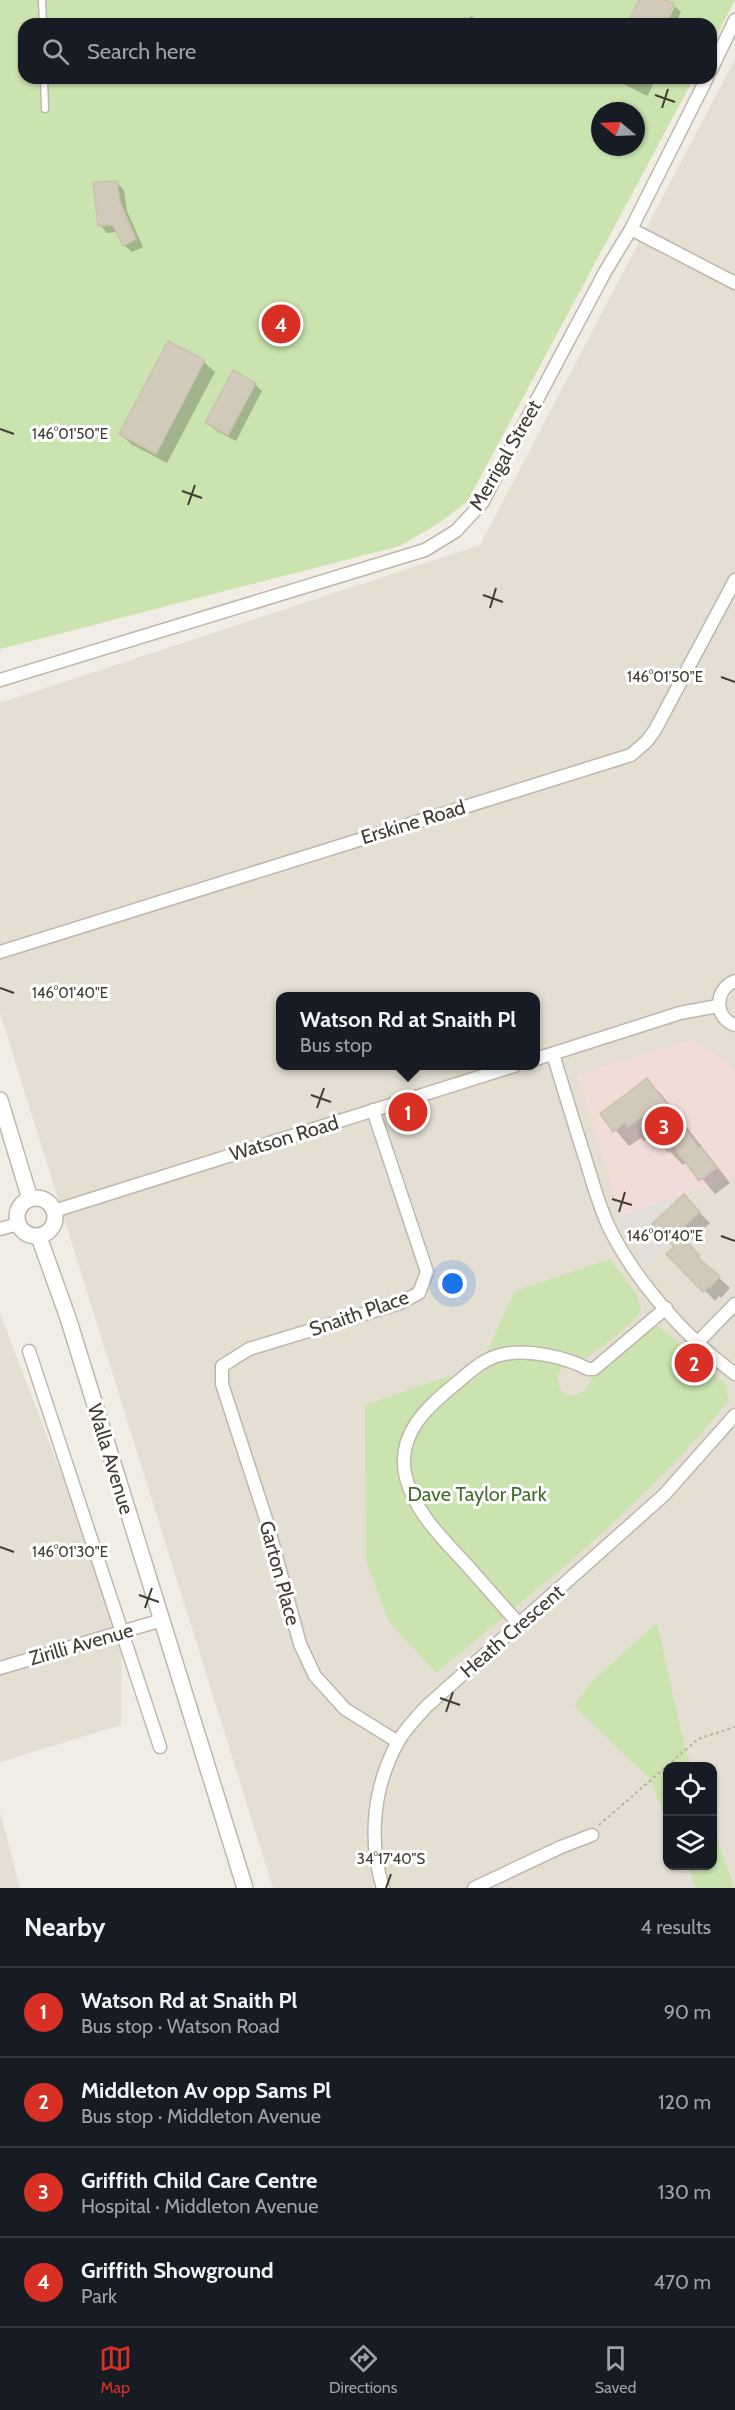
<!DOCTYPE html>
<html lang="en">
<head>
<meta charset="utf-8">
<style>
  body { margin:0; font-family:Cabin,sans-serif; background:#20242c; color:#f1f3f6 }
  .controls { position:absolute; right:18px; bottom:18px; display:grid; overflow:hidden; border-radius:12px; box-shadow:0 2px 4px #0004 }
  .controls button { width:54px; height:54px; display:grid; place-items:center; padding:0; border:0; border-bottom:2px solid #363941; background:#171b24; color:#f1f3f6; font:30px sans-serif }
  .compass { position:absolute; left:591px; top:102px; width:54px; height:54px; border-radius:50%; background:#171b24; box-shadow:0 2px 4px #0004; rotate:289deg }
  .you { position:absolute; left:453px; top:1284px; width:21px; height:21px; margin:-15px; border:4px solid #fff; border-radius:50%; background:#1a73e8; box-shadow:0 0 0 9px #1a73e833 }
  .badge { display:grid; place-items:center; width:39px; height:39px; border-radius:50%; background:#d93025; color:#fff; font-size:20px; font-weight:700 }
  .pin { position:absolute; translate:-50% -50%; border:3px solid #fff; box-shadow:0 2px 6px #0006 }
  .popup { position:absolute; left:276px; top:992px; width:264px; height:78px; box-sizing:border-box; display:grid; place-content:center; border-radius:12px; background:#171b24; filter:drop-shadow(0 2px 4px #0005); font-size:20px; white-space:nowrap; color:#9ea1a6 }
  .popup b { font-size:22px; color:#f1f3f6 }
  .popup::after { content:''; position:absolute; left:50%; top:100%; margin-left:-12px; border:12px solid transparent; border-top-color:#171b24 }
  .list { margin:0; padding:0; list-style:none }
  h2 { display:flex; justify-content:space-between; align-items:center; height:78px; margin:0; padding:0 24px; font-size:26px }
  h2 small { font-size:20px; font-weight:400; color:#9ea1a6 }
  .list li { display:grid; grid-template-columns:39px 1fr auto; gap:18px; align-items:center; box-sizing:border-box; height:90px; padding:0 24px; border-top:2px solid #363941 }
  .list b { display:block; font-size:22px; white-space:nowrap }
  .list p { margin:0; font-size:20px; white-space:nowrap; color:#9ea1a6 }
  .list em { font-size:20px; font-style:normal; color:#9ea1a6 }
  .icon { flex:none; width:33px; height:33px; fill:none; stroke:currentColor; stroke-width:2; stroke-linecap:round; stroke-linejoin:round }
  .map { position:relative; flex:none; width:735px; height:1888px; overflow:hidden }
  .search { position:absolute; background:#171b24; box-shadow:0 2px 4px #0004; left:18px; right:18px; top:18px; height:66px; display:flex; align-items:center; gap:15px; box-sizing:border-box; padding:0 21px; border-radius:18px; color:#9ea1a6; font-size:22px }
  .sheet { height:438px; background:#171b24 }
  nav { display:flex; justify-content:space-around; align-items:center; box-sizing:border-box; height:84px; border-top:2px solid #363941; background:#171b24; font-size:16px; color:#9ea1a6 }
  nav a { display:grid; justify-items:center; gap:3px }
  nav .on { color:#d93025 }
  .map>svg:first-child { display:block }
  .residential { fill:#e4dfd2; fill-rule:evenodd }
  .industrial { fill:#e3ded9 }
  .medical { fill:#f1dcd7 }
  .green { fill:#cae3af; fill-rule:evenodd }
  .shadow { fill:#0003 }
  .building { fill:#d1c9ba; stroke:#ccc1ae; stroke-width:1.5 }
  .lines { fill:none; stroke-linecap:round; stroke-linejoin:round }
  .service-casing { stroke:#beb8aa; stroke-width:9 }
  .minor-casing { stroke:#beb8aa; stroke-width:15 }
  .tertiary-casing { stroke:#beb8aa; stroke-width:18 }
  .path { stroke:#bcb199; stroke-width:2; stroke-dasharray:3 3; stroke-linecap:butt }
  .service { stroke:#fff; stroke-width:6 }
  .minor { stroke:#fff; stroke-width:12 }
  .tertiary { stroke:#fff; stroke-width:15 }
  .ticks { fill:none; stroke:#423d34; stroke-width:2 }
  .labels { text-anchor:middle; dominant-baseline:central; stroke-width:6; stroke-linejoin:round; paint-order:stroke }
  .street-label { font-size:20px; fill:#423d34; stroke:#fff }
  .park-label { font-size:20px; fill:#446f2c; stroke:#fff }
  .ticks-label { font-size:15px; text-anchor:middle; fill:#423d34; stroke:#fff; stroke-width:6; stroke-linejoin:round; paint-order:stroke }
</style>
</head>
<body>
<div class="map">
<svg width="735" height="1888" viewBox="0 0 735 1888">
  <rect width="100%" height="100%" fill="#f1ede4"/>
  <!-- residential -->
  <path class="residential" d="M735,59v1829h-462l-273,-875v-310l480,-158zM280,996h256v70h-256zM668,1766h44v100h-44z
    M0,1313l122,320 -1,92 -121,37z
    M0,1811l20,77h-20z"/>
  <!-- industrial -->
  <path class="industrial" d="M693,1191l13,18 -57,56 -29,-49z"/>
  <!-- medical -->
  <path class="medical" d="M693,1040l35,22 7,13v102l-115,39 -43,-141z"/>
  <!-- green -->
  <path class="green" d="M0,0h735l-24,46v-22h-687v54h670l-227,424 -28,21 -39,23 -400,103zM600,111h36v36h-36z
    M610,1259l27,36 4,15c-6,13 -42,39 -54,47 -13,7 -24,5 -30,20l3,12 7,6h9l10,-5 9,-17 50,-45 15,-1 66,57 2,17c-83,105 -190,187 -292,272l-47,-51 -23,-62 -1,-155 84,-29 23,7 43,-92z
    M657,1623l28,125 6,18h-23l-1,54 -18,-42 -75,-72 19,-26z
    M713,1827l21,61h-38l-9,-22h25z"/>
  <!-- shadow -->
  <path class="shadow" d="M675,6l6,6 -6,12h-9z
    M472,16l7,8h-20z
    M612,78h45l-10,18z
    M116,182l8,8 3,21 16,36 -11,5 -8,-7 -6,-13 -11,1 -7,-8z
    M169,343l35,19 11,10 -48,91 -36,-19 -10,-10z
    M255,384l7,7 -26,50 -21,-11 -8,-8z
    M647,1080l15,15 68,88 -15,11 -27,-32 -5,3 -14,-14 -14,-18 -11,8 -3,-3 -12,8 -27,-32z
    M694,1207l16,16 -23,21 21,24 22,20 -9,10 -2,-2 -4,5 -46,-47 7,-7 -21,-23z"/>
  <!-- building -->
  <path class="building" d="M639,0h28l7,4 -10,20h-37z
    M117,181l3,21 16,37 -13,7 -10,-21 -15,1 -5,-44z
    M168,341l37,19 -49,94 -37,-20z
    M233,370l23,13 -28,52 -23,-12z
    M647,1078l52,70 2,-1 16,21 -18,13 -25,-34 -6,5 -26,-35 -14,10 -3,-4 -12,9 -13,-18z
    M684,1194l16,18 -22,20 22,24 -2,2 22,18 -10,12 -2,-1 -5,5 -37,-38 8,-7 -22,-23z"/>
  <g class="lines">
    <defs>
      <path id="service" d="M42,0l1,24
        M44,78l1,31"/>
      <path id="minor" d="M711,70l24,-50
        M631,229l104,54
        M0,680l425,-130 31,-19 26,-28 123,-231 26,-43 76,-151
        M0,952l631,-197 16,-14 8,-11 80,-150
        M735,981c-21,8 -21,37 0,44
        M553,1054c11,36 22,73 34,110 6,20 12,41 21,61 26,55 78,113 127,149
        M536,1059l144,-46 38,-7
        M373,1110l54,162 -8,21 -19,10 -151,46 -27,17v18l44,135 34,125 15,32 30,33 53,33
        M54,1211l460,-145
        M0,1229l18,-5
        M698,1342l37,-38
        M29,1351l131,396
        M519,1624c-18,-20 -36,-41 -54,-61 -24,-26 -49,-50 -59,-85 -11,-44 22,-72 53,-97 13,-11 25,-22 41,-26 25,-7 66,2 88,14h6l72,-61
        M0,1668l162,-48
        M383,1888c-15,-48 -10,-101 15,-146 7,-13 19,-25 29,-36l237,-211 71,-80
        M474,1888l87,-41 31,-12"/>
      <path id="tertiary" d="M0,1100l30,99
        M17 1217a19 19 0 1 1 38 0a19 19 0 1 1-38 0Z
        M39,1237l29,81 177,570"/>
    </defs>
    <!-- service casing -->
    <use href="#service" class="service-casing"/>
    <!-- minor casing -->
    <use href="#minor" class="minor-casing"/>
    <!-- tertiary casing -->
    <use href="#tertiary" class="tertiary-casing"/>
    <!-- path -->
    <path class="path" d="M599,1825l99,-86 37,-12"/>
    <!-- service -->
    <use href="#service" class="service"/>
    <!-- minor -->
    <use href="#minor" class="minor"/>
    <!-- tertiary -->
    <use href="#tertiary" class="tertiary"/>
  </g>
  <!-- ticks -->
  <path class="ticks" d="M655,95l20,7M662,108l6,-19M0,429l14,5M182,491l20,7M188,505l7,-20M483,595l20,7M490,608l6,-20M721,677l14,5M0,988l14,5M311,1095l20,7M317,1108l7,-20M612,1199l20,6M619,1212l6,-20M721,1236l14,5M0,1547l14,5M139,1595l20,7M145,1608l7,-20M440,1698l20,7M446,1712l7,-20M386,1888l5,-14"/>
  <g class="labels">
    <!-- street labels -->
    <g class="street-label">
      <text transform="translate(505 455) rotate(-60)">Merrigal Street</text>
      <text transform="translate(413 822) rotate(-17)">Erskine Road</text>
      <text transform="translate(284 1138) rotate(-17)">Watson Road</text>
      <text transform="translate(359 1313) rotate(-19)">Snaith Place</text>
      <text transform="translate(111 1459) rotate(73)">Walla Avenue</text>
      <text transform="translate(280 1573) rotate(75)">Garton Place</text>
      <text transform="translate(512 1631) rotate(-41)">Heath Crescent</text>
      <text transform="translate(81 1644) rotate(-16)">Zirilli Avenue</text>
    </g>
    <!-- park labels -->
    <g class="park-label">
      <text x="477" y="1494">Dave Taylor Park</text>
    </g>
  </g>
  <g class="ticks-label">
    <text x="70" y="439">146°01'50"E</text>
    <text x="665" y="682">146°01'50"E</text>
    <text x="70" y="998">146°01'40"E</text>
    <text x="665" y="1241">146°01'40"E</text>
    <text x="70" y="1557">146°01'30"E</text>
    <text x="391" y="1864">34°17'40"S</text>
  </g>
</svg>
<div class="controls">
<button><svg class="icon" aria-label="locate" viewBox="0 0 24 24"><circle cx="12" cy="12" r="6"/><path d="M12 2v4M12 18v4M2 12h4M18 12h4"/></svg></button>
<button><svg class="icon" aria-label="layers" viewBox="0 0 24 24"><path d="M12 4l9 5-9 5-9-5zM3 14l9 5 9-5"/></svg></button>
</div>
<svg class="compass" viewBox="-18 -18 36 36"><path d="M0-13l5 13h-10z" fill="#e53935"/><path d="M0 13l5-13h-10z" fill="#9ea1a6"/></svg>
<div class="you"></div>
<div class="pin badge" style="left:408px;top:1112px">1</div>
<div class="popup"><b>Watson Rd at Snaith Pl</b>Bus stop</div>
<div class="pin badge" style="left:694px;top:1363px">2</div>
<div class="pin badge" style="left:664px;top:1126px">3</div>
<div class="pin badge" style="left:281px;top:324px">4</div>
<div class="search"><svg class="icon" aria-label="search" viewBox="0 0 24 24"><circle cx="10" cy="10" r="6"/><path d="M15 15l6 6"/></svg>Search here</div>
</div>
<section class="sheet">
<h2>Nearby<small>4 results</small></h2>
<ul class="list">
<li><span class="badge">1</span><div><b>Watson Rd at Snaith Pl</b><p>Bus stop · Watson Road</p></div><em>90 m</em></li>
<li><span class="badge">2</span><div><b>Middleton Av opp Sams Pl</b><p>Bus stop · Middleton Avenue</p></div><em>120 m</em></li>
<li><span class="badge">3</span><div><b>Griffith Child Care Centre</b><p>Hospital · Middleton Avenue</p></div><em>130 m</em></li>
<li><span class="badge">4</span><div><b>Griffith Showground</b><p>Park</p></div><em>470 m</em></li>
</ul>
</section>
<nav>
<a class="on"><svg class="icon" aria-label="map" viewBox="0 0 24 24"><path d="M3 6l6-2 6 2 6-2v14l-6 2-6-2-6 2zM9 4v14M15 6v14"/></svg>Map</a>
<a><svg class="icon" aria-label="directions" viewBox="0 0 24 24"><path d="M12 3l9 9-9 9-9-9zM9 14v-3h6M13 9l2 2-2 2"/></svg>Directions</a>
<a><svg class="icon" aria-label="saved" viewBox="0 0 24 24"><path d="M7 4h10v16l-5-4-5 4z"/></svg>Saved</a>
</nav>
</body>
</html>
